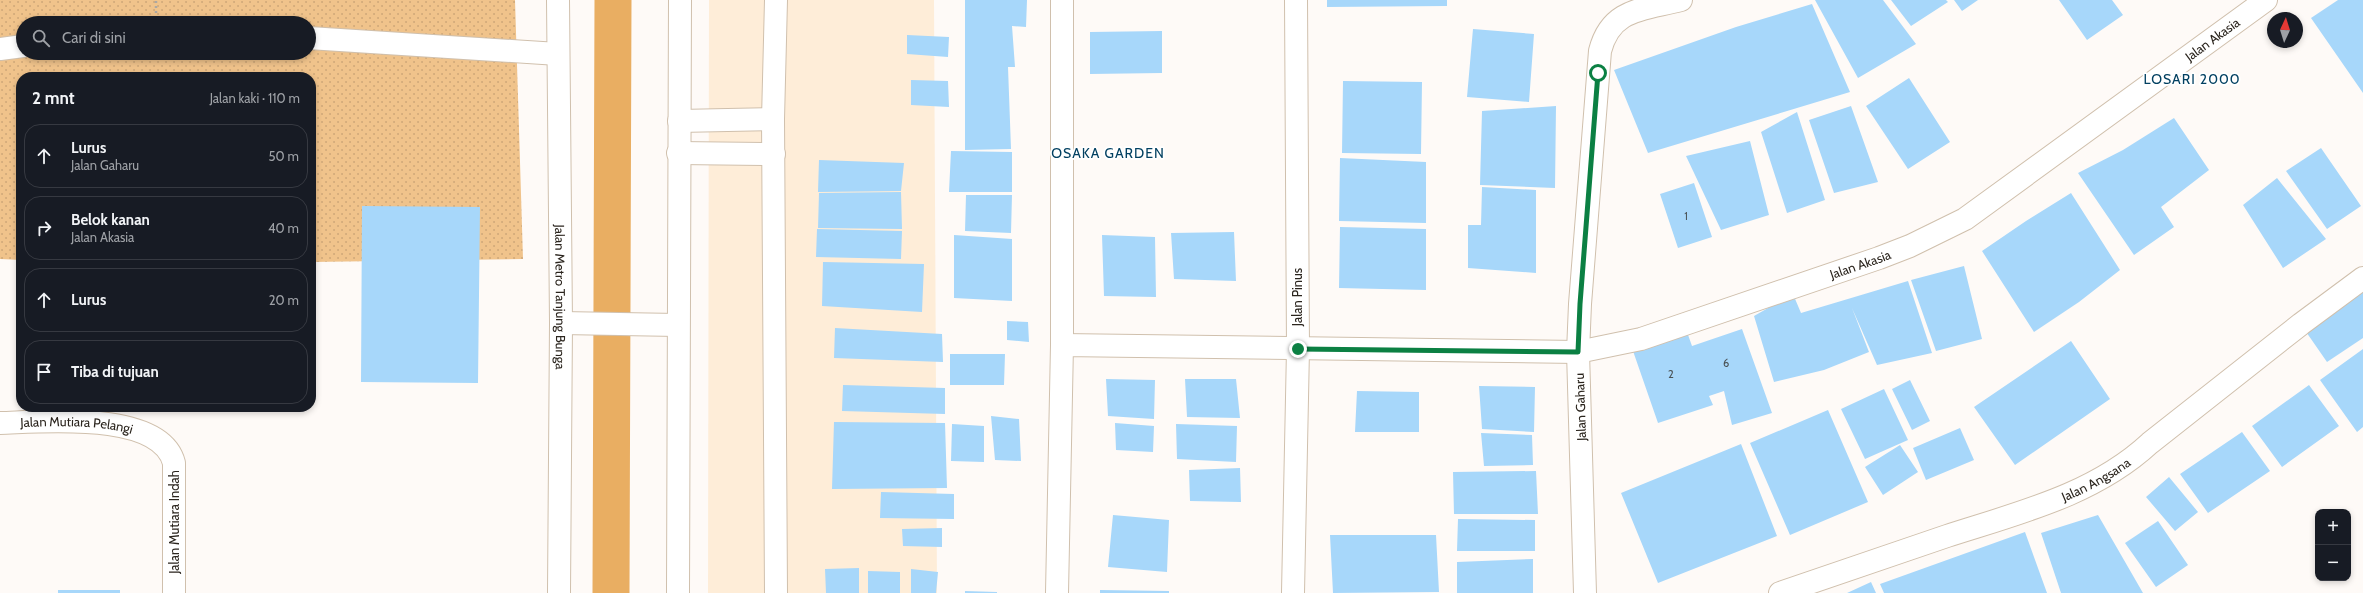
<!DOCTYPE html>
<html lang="id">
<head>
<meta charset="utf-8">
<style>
  body { margin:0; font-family:Cabin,sans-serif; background:#242831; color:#f1f3f6 }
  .controls { position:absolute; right:12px; bottom:12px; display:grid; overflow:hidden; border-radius:8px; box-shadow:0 2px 6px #0003 }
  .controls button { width:36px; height:36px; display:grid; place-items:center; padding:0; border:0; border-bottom:1px solid #363941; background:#171b24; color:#f1f3f6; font:20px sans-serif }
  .compass { position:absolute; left:2267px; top:12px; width:36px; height:36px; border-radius:50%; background:#171b24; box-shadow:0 2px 6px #0003; rotate:4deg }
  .stop { position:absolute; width:12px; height:12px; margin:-9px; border:3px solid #0b8043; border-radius:50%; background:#fff }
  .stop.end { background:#0b8043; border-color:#fff; box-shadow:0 1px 4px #0008 }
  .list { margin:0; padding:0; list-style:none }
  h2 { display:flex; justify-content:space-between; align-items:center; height:52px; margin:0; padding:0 16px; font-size:17px }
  h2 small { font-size:13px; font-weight:400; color:#9ea1a6 }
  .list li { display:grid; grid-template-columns:26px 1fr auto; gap:12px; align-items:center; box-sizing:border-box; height:64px; margin:0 8px 8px; padding:0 8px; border:1px solid #363941; border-radius:16px }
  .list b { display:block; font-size:15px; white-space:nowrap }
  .list p { margin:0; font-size:13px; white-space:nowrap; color:#9ea1a6 }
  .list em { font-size:13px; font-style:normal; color:#9ea1a6 }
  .icon { flex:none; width:22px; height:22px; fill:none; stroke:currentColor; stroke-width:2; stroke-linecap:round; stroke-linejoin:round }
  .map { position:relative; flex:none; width:2363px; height:593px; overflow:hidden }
  .search { position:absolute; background:#171b24; box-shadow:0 2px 6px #0003; left:16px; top:16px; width:300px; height:44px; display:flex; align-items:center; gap:10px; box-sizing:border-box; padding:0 14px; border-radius:22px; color:#9ea1a6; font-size:15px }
  .panel { position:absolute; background:#171b24; box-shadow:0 2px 6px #0003; left:16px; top:72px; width:300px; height:340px; border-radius:16px }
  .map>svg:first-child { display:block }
  .built { fill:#feedd8 }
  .grass { fill:url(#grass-dots); fill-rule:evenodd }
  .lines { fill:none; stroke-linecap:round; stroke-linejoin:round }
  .canal { stroke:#e9ae62; stroke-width:37 }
  .building { fill:#a7d7fa }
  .minor-casing { stroke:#d0c0ad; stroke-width:24 }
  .major-casing { stroke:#d0c0ad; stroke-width:24 }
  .path { stroke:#aca8a3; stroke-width:2.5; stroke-dasharray:2 3; stroke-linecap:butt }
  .minor { stroke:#fff; stroke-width:22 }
  .major { stroke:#fff; stroke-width:22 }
  .route { stroke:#0b8043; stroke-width:5 }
  .labels { text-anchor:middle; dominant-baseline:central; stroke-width:3.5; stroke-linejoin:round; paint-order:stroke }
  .number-label { font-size:11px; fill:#4a5255 }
  .street-label { font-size:13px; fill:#2b251e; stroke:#fff }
  .neighbourhood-label { font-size:14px; letter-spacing:1px; fill:#024061; stroke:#fff }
</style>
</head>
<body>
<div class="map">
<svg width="2363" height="593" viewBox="0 0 2363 593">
  <defs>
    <pattern id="grass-dots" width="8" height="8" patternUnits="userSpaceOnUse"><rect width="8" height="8" fill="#f0c38b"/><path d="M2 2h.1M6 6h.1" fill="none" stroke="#cea778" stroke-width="1.8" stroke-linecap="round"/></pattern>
  </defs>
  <rect width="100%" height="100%" fill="#fefaf7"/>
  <!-- built -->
  <path class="built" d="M709,0h225l3,593h-229z"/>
  <!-- grass -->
  <path class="grass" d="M0,0h515l8,259 -212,3v-185h-290v183l-21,-1zM23,23h286v30h-286z"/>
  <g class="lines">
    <!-- canal -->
    <path class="canal" d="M611,593l2,-593"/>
  </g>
  <!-- building -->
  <path class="building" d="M965,0h62l-1,27 -14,-1 3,41h-7l3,82 -46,1z
    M1327,0h120v6l-120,1z
    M1815,0h68l33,44 -58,34z
    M1891,0h55l2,2 -37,24z
    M1954,0h24l-16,11z
    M2059,0h53l11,15 -36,25z
    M2338,0h25v93l-52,-75z
    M1812,4l38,88 -202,61 -34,-83 122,-43z
    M1473,29l61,5 -5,68 -62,-5z
    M1162,31v42l-72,1v-42z
    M907,35l42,2 -1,20 -41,-3z
    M1909,78l41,64 -42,27 -42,-63z
    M911,80l37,1 1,26 -38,-2z
    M1343,81l79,1 -1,72 -79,-1z
    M1556,106l-1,82 -75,-3 2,-74z
    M1851,106l27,76 -44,11 -25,-73z
    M1797,112l28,88 -38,13 -26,-81z
    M2174,118l35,52 -48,37 13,20 -40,28 -56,-82 45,-23z
    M1750,141l19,74 -48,15 -35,-74z
    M2321,148l40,58 -34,23 -41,-58z
    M951,151l61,1v40h-63z
    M1340,158l86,4v61l-87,-2z
    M819,160l85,3 -3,28 -83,1z
    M2277,178l49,61 -43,29 -40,-63z
    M1694,183l18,54 -34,11 -18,-54z
    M1482,187l54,3v83l-68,-5v-43h13z
    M901,192l1,37 -84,-1 1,-35z
    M2071,193l49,77 -41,32 -45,30 -52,-81 44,-30z
    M966,195h46l-1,38 -46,-2z
    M362,206l118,1 -2,176 -117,-1z
    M1340,227l86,2v61l-87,-2z
    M817,229l85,2 -1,28 -85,-2z
    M1234,232l2,49 -62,-2 -3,-46z
    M954,235l58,4v62l-58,-3z
    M1102,235l53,2 1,60 -52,-1z
    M823,262l101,2 -2,48 -100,-6z
    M1964,266l18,73 -46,12 -25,-71z
    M1908,281l24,72 -55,12 -25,-57 17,44 -45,18 -50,12 -20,-66 39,-22 8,19z
    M2363,286v52l-36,24 -25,-36z
    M1007,321l21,1 1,20 -22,-2z
    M835,328l107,6 1,28 -109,-4z
    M1742,329l30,84 -40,12 -8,-34 -15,5 4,9 -55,18 -25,-72 54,-19 5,14z
    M2071,341l39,58 -95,66 -41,-58z
    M2363,349v78l-6,5 -37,-52z
    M950,354h55l-1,31h-54z
    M1106,379l49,1 -1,39 -46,-3z
    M1185,379h51l4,39 -53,-1z
    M1910,380l20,41 -18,9 -20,-41z
    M843,385l102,3v26l-103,-3z
    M2309,385l30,41 -57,41 -30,-41z
    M1479,386l56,1 -1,45 -52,-3z
    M1884,389l24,51 -43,19 -24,-50z
    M1357,391l62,1v40h-64z
    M1828,410l40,92 -78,33 -40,-92z
    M991,416l28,3 2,42 -26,-1z
    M834,422l111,1 2,65 -115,1z
    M1115,423l39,3 -1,26 -37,-2z
    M952,424l32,2v36l-33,-1z
    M1176,424l61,2 -1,36 -59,-3z
    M1960,428l14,32 -48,20 -13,-32z
    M2242,432l28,39 -62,42 -28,-39z
    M1481,433l51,2 1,30 -49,1z
    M1741,444l36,92 -119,47 -37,-90z
    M1900,445l18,27 -35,23 -18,-28z
    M1240,468l1,34 -51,-1 -1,-31z
    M1536,471l2,43h-84l-1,-42z
    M2169,477l29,35 -23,19 -29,-34z
    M881,492l73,2v25l-74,-1z
    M1113,515l56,5 -2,52 -59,-5z
    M2098,515l45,78h-82l-20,-60z
    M1458,519l77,1v31h-78z
    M2158,521l30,44 -32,22 -31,-44z
    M942,528v19l-39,-1 -1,-17z
    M2025,532l22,61h-163l-4,-9z
    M1330,535h106l3,57 -106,1z
    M1533,559v34h-76v-31z
    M859,568v25h-33l-1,-24z
    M911,569l27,3 -2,21h-25z
    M868,571l32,1v21h-32z
    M1871,582l5,11h-29z
    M58,590h62v3h-62z
    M1100,590l69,1v2h-69z
    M965,591l32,1v1h-32z"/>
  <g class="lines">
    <defs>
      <g id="minor">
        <path d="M1062,0v345"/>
        <path d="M309,38l249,16"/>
        <path d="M0,49l23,-3"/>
        <path d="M679,121l94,-2"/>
        <path d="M678,153l96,1"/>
        <path id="s1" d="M0,423c41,-1 160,-13 174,40v130"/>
        <path d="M776,593l-3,-474 3,-119"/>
        <path id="s2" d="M1057,593l5,-248 516,7 63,-13 238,-81 31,-12 55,-27 301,-219"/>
        <path d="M1293,593l5,-244 -2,-349"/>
        <path d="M1585,593l-7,-241 2,-48 20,-253c11,-43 43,-41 81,-51"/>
        <path id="s3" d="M1780,593c56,-19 112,-38 167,-57 71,-23 147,-41 203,-93l151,-119 62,-46"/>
      </g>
      <g id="major">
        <path id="s4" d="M558,0l3,323 -2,270"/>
        <path d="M561,323l117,2"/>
        <path d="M678,593l2,-593"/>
      </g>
    </defs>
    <!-- minor casing -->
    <use href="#minor" class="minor-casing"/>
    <!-- major casing -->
    <use href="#major" class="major-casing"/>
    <!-- path -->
    <path class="path" d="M156,23v-23"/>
    <!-- minor -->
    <use href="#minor" class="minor"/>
    <!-- major -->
    <use href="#major" class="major"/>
  </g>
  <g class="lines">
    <!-- route -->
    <path class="route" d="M1298,349l280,3 2,-48 18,-231"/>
  </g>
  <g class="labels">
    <!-- number labels -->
    <g class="number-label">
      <text x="1686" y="216">1</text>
      <text x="1726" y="363">6</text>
      <text x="1671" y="374">2</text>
    </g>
    <!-- street labels -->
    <g class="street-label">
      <text stroke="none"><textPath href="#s2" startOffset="1480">Jalan Akasia</textPath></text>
      <text stroke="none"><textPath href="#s2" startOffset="1060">Jalan Akasia</textPath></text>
      <text stroke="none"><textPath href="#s4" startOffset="297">Jalan Metro Tanjung Bunga</textPath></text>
      <text transform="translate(1297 297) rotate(-90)">Jalan Pinus</text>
      <text transform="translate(1580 407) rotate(-92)">Jalan Gaharu</text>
      <text stroke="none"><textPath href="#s1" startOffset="77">Jalan Mutiara Pelangi</textPath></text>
      <text stroke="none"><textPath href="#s3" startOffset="336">Jalan Angsana</textPath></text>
      <text transform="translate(174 522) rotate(-90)">Jalan Mutiara Indah</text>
    </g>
    <!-- neighbourhood labels -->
    <g class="neighbourhood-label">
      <text x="2192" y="79">LOSARI 2000</text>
      <text x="1108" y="153">OSAKA GARDEN</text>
    </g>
  </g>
</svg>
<div class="controls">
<button>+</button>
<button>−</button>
</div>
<svg class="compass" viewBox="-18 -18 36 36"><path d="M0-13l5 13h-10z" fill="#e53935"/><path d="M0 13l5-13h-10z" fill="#9ea1a6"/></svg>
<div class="stop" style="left:1598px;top:73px"></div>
<div class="stop end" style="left:1298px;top:349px"></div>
<div class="search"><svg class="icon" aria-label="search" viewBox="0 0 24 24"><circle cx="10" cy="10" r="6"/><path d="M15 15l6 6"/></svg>Cari di sini</div>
<section class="panel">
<h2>2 mnt<small>Jalan kaki · 110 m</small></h2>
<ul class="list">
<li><svg class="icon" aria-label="ahead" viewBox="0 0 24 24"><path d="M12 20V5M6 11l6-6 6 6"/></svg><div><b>Lurus</b><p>Jalan Gaharu</p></div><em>50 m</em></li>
<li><svg class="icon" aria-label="right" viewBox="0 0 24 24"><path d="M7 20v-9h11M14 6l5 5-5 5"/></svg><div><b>Belok kanan</b><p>Jalan Akasia</p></div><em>40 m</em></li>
<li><svg class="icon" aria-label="ahead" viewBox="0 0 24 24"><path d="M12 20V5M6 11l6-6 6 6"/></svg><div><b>Lurus</b></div><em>20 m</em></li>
<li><svg class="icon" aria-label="arrive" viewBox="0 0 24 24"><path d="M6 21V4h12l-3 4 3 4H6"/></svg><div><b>Tiba di tujuan</b></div></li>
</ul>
</section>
</div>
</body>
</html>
